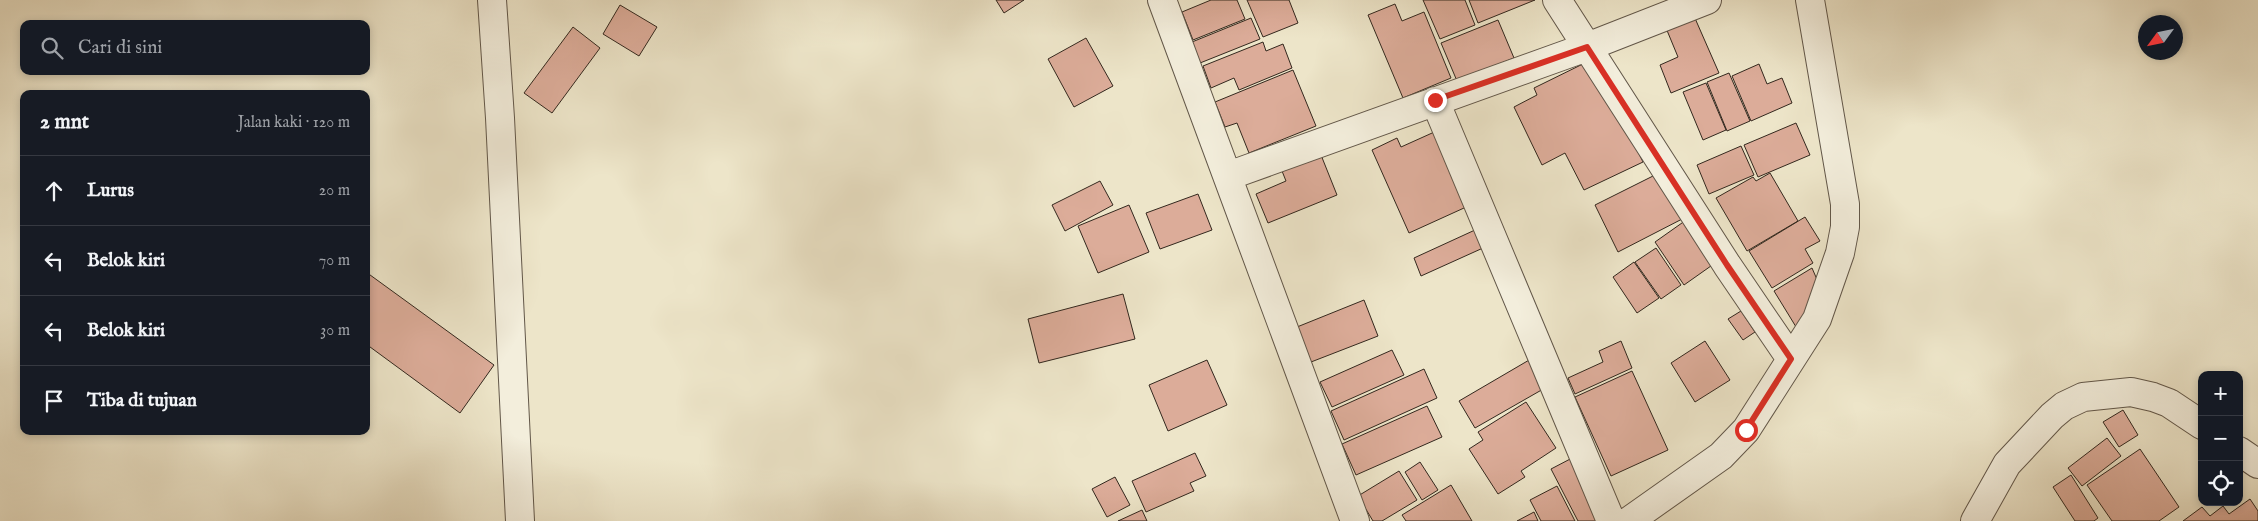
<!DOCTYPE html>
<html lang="id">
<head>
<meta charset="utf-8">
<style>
  body { margin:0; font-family:"IM FELL English",serif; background:#20242c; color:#f1f3f6 }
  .controls { position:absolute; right:15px; bottom:15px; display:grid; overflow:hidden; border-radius:10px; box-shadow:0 2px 8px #0003 }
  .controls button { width:45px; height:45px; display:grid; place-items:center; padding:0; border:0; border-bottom:1px solid #363941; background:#171b24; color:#f1f3f6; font:25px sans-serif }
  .compass { position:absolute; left:2138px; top:15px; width:45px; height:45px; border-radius:50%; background:#171b24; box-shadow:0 2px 8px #0003; rotate:237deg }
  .stop { position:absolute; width:15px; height:15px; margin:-11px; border:4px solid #d93025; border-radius:50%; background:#fff }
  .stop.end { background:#d93025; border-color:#fff; box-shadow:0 1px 5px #0008 }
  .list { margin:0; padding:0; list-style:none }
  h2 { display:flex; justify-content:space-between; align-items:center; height:65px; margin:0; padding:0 20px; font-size:21px }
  h2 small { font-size:16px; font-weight:400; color:#9ea1a6 }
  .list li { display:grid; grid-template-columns:32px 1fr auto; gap:15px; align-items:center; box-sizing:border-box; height:70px; padding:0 20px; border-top:1px solid #363941 }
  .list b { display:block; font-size:19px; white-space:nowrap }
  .list em { font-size:16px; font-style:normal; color:#9ea1a6 }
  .icon { flex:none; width:28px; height:28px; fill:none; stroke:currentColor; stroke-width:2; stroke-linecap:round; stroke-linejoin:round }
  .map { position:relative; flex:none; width:2258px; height:521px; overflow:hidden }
  .search { position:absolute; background:#171b24; box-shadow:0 2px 8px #0003; left:20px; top:20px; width:350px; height:55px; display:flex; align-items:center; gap:12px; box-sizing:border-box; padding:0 18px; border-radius:10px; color:#9ea1a6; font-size:19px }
  .panel { position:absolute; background:#171b24; box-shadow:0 2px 8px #0003; left:20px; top:90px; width:350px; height:345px; border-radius:10px }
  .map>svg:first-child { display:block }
  .building { fill:#dcac99; stroke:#33281e }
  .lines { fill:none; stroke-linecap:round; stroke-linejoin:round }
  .street-casing { stroke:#625749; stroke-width:30 }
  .street { stroke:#f3eedc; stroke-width:28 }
  .route { stroke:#d93025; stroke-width:6 }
</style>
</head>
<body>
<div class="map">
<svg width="2258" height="521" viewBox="0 0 2258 521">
  <rect width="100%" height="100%" fill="#ede5c9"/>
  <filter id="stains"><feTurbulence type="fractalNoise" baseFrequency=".004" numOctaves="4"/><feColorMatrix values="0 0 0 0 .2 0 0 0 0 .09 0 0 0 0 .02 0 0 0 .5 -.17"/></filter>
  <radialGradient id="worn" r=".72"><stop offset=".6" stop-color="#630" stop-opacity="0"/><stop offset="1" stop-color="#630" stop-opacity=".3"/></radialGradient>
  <!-- building -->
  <path class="building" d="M996,0h28l-20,13z
    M1211,0h26l8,19 -52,21 -11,-28z
    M1247,0h42l9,23 -35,14z
    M1423,0h42l10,25 -35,14z
    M1469,0h66l-57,23z
    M1395,4l7,17 22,-9 27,66 -48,20 -35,-83z
    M620,5l37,22 -18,29 -36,-22z
    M1694,16l25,57 -48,20 -11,-28 18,-8 -12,-29z
    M1251,18l9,21 -60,24 -8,-21z
    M1498,20l16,38 -57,23 -16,-38z
    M573,27l27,21 -48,65 -28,-20z
    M1086,38l27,48 -39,21 -26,-48z
    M1263,42l3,9 17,-7 9,24 -53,22 -5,-12 -23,10 -8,-22z
    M1593,59l50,103 -59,28 -19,-37 -23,12 -28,-58 23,-12 -3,-7z
    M1759,64l8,20 15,-6 10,25 -41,18 -19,-45z
    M1293,70l23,56 -67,27 -12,-30 -12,4 -10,-25z
    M1729,73l21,48 -23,10 -20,-49z
    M1706,83l20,47 -23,10 -20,-48z
    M1796,123l14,32 -52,22 -14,-32z
    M1441,129l34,74 -66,30 -37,-83 25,-12 4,9z
    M1741,146l13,29 -45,19 -12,-29z
    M1319,150l18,45 -69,28 -12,-29 30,-13 -6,-15z
    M1663,171l23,46 -68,35 -23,-47z
    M1770,173l28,48 -51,30 -31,-53 37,-21 3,4z
    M1100,181l13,24 -48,26 -13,-26z
    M1198,194l14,36 -52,19 -14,-36z
    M1129,205l20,47 -51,21 -20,-47z
    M1805,217l15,24 -15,8 8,14 -41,25 -23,-37z
    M1689,218l29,43 -34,24 -29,-43z
    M1475,230l8,18 -62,28 -7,-18z
    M1656,248l25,37 -20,14 -26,-37z
    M1634,262l25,36 -22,15 -24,-36z
    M1812,268l10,23 -21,44 -27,-44z
    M366,272l128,93 -34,48 -94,-69z
    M1123,294l12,45 -96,24 -11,-44z
    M1364,300l14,36 -67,26 -14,-35z
    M1741,311l14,21 -12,8 -15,-21z
    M1621,341l11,27 -57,26 -7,-16 35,-16 -4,-11z
    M1705,341l25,39 -35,22 -24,-39z
    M1392,350l12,25 -72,32 -12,-25z
    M1536,356l16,28 -77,44 -16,-27z
    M1207,360l20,45 -59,26 -19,-46z
    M1424,369l13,29 -93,42 -13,-29z
    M1632,371l36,79 -57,26 -36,-79z
    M1526,402l30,46 -35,23 4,6 -27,17 -29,-45 14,-9 -5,-8z
    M1427,406l15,31 -86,38 -14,-31z
    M2123,410l15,25 -19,12 -16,-25z
    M2107,438l14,18 -39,30 -14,-18z
    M2140,449l39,58 -20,14h-47l-25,-36z
    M1195,453l11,23 -16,7 4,8 -48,21 -14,-31z
    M1574,457l33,64h-29l-27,-52z
    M1420,462l18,28 -16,10 -17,-28z
    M1399,471l18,29 -35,21h-9l-15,-25z
    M2071,475l27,43 -4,3h-19l-22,-34z
    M1115,477l15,28 -23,12 -15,-28z
    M1451,485l21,36h-66l-4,-6z
    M1557,486l18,35h-34l-11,-21z
    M2250,499l8,12v10h-75l19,-14 8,9 13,-10 6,8z
    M1142,510l5,11h-29z
    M1534,512l4,9h-21z"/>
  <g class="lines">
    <defs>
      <path id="street" d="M492,0l8,118 20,403
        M1162,0l193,521
        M1557,0l170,265 64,94
        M1435,101l176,420
        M1228,176l359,-129 120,-47
        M2239,451l19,13
        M1629,521l92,-65 25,-26 71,-111 23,-66 5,-26v-23l-35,-204
        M1975,521l32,-57 45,-48 12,-10 19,-9 48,-5 22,5 16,6 33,22"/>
    </defs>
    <!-- street casing -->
    <use href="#street" class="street-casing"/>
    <!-- street -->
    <use href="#street" class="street"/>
  </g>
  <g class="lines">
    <!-- route -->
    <path class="route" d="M1435,100l152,-53 140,218 64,94 -45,71"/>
  </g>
  <rect width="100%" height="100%" filter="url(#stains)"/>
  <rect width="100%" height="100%" fill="url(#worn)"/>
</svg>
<div class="controls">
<button>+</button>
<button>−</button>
<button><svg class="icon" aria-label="locate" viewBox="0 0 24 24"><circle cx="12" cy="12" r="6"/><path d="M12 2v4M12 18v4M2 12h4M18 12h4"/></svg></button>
</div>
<svg class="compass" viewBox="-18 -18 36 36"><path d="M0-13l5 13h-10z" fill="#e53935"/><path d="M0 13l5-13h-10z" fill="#9ea1a6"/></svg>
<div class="stop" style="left:1746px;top:430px"></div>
<div class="stop end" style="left:1435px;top:100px"></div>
<div class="search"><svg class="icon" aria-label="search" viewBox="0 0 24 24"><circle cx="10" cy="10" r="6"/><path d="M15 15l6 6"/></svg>Cari di sini</div>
<section class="panel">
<h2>2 mnt<small>Jalan kaki · 120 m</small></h2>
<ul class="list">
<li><svg class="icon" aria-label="ahead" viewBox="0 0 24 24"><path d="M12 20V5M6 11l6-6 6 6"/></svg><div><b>Lurus</b></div><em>20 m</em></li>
<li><svg class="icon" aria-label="left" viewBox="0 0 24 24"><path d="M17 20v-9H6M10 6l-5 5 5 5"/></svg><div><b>Belok kiri</b></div><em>70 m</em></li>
<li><svg class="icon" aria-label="left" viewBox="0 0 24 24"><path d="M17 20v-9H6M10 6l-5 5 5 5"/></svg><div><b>Belok kiri</b></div><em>30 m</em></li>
<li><svg class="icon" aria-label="arrive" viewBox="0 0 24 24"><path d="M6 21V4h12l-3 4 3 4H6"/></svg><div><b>Tiba di tujuan</b></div></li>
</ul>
</section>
</div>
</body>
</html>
